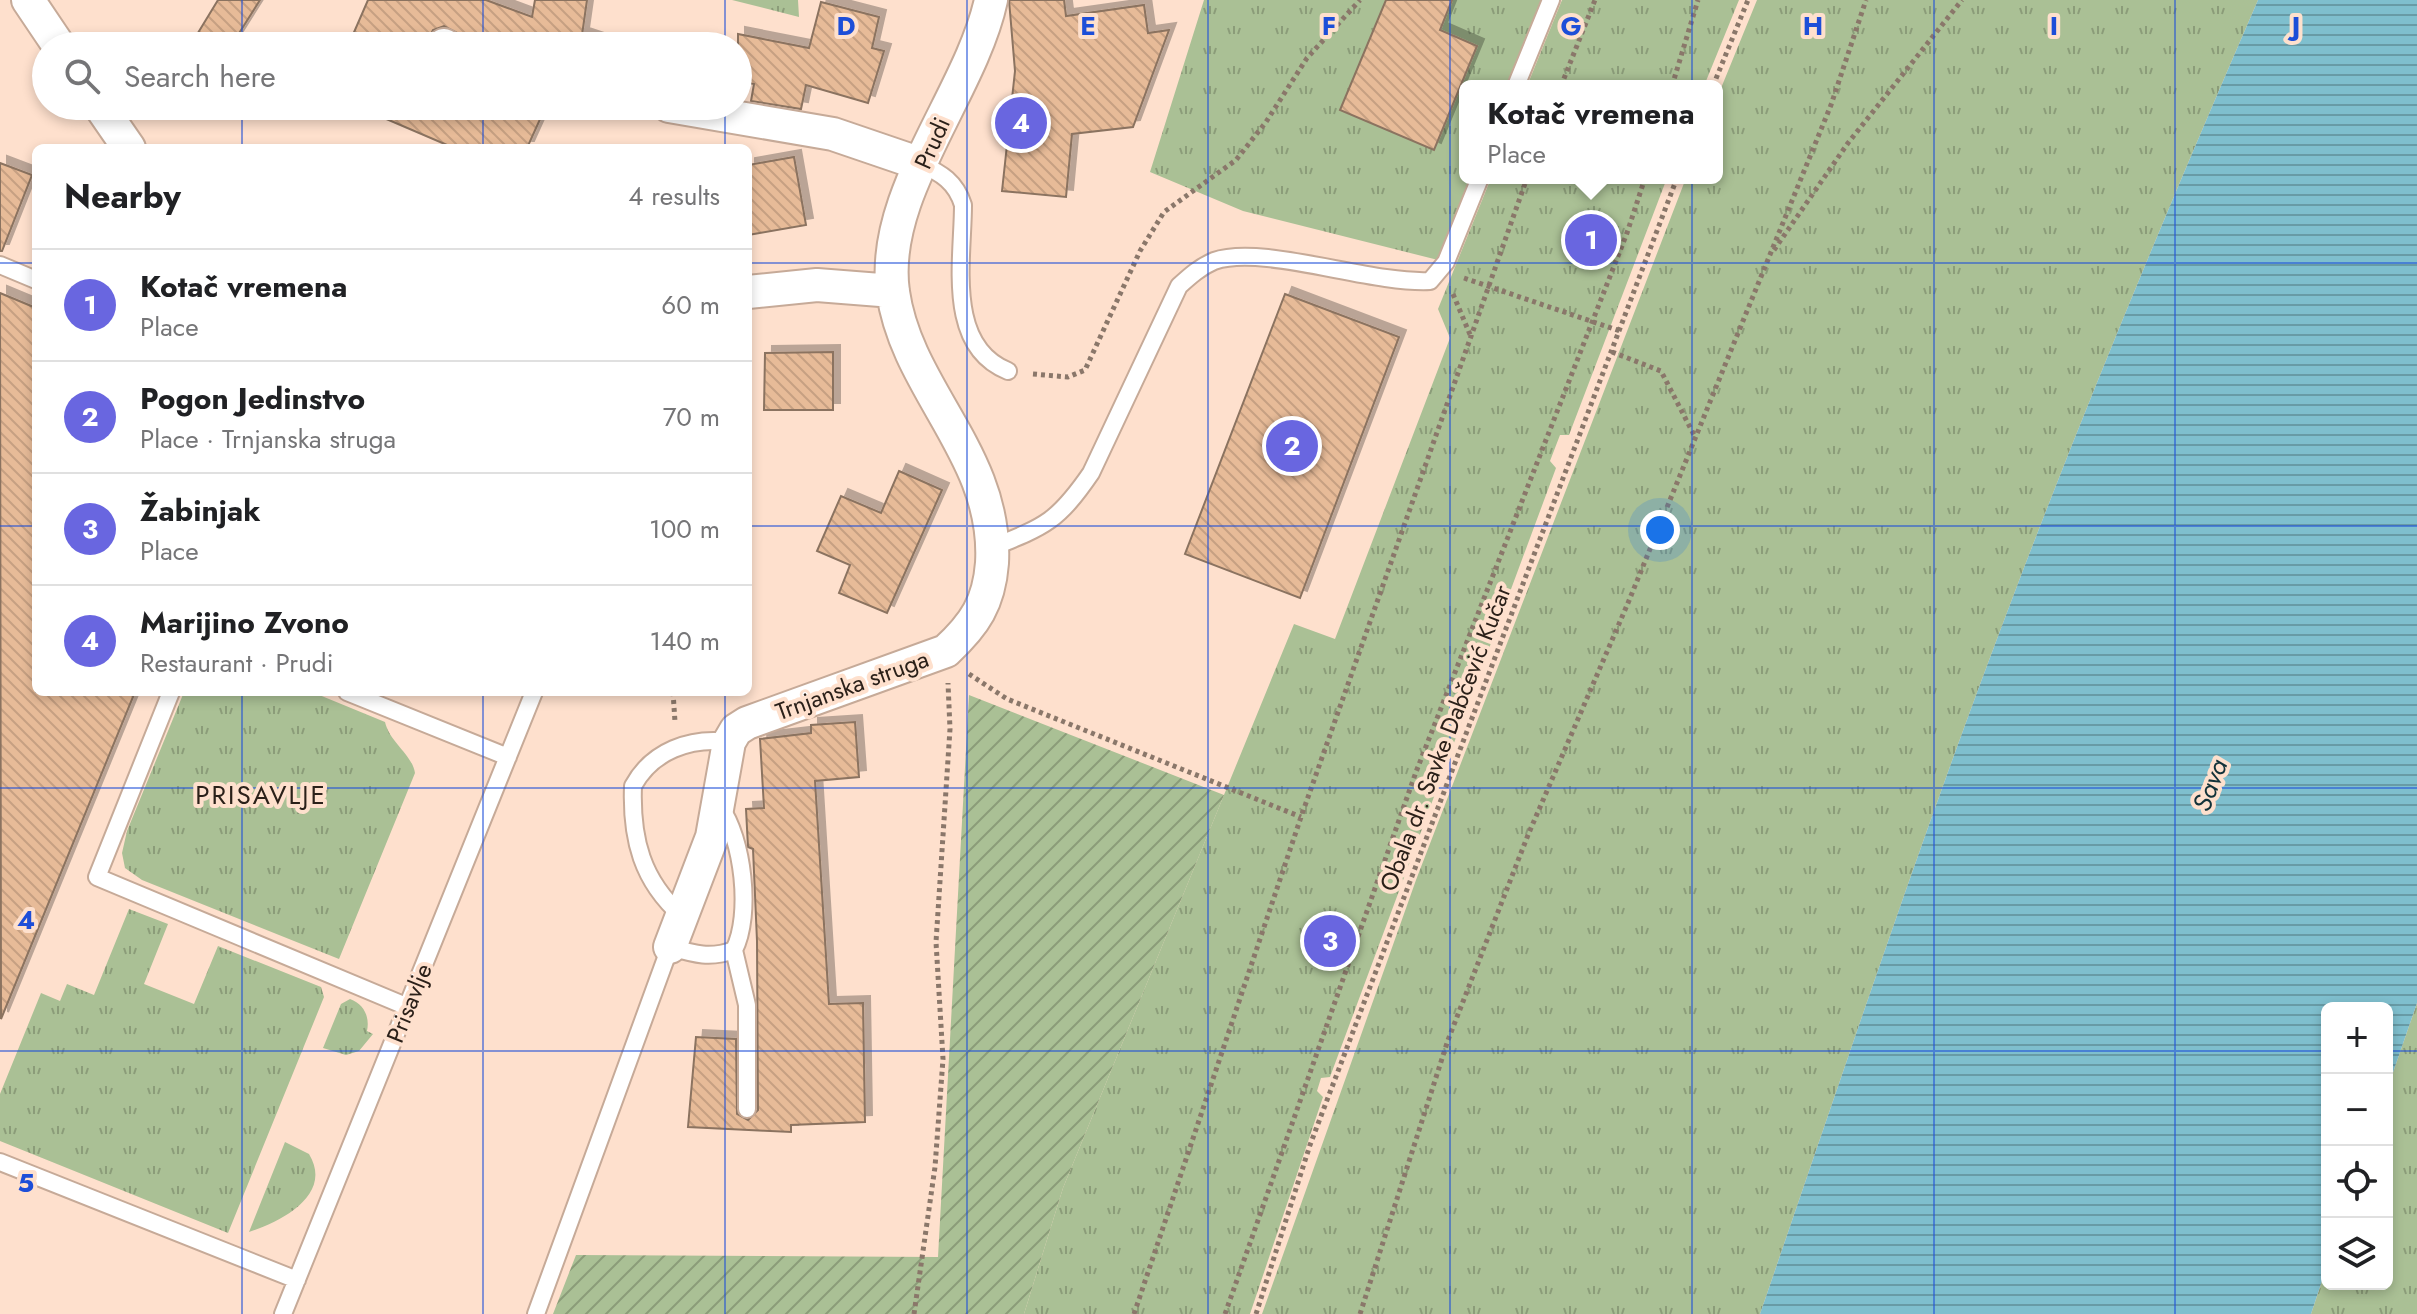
<!DOCTYPE html>
<html lang="en">
<head>
<meta charset="utf-8">
<style>
  body { margin:0; font-family:Jost,sans-serif; background:#f2f2f2; color:#202124 }
  .controls { position:absolute; right:24px; bottom:24px; display:grid; overflow:hidden; border-radius:12px; box-shadow:0 4px 12px #0003 }
  .controls button { width:72px; height:72px; display:grid; place-items:center; padding:0; border:0; border-bottom:2px solid #e0e0e0; background:#fff; color:#202124; font:40px sans-serif }
  .you { position:absolute; left:1660px; top:530px; width:28px; height:28px; margin:-20px; border:6px solid #fff; border-radius:50%; background:#1a73e8; box-shadow:0 0 0 12px #1a73e833 }
  .badge { display:grid; place-items:center; width:52px; height:52px; border-radius:50%; background:#6966e0; color:#fff; font-size:26px; font-weight:700 }
  .pin { position:absolute; translate:-50% -50%; border:4px solid #fff; box-shadow:0 2px 8px #0006 }
  .popup { position:absolute; left:1459px; top:80px; width:264px; height:104px; box-sizing:border-box; display:grid; place-content:center; border-radius:12px; background:#fff; filter:drop-shadow(0 2px 6px #0005); font-size:26px; white-space:nowrap; color:#757577 }
  .popup b { font-size:30px; color:#202124 }
  .popup::after { content:''; position:absolute; left:50%; top:100%; margin-left:-16px; border:16px solid transparent; border-top-color:#fff }
  .list { margin:0; padding:0; list-style:none }
  h2 { display:flex; justify-content:space-between; align-items:center; height:104px; margin:0; padding:0 32px; font-size:34px }
  h2 small { font-size:26px; font-weight:400; color:#757577 }
  .list li { display:grid; grid-template-columns:52px 1fr auto; gap:24px; align-items:center; box-sizing:border-box; height:112px; padding:0 32px; border-top:2px solid #e0e0e0 }
  .list b { display:block; font-size:30px; white-space:nowrap }
  .list p { margin:0; font-size:26px; white-space:nowrap; color:#757577 }
  .list em { font-size:26px; font-style:normal; color:#757577 }
  .icon { flex:none; width:44px; height:44px; fill:none; stroke:currentColor; stroke-width:2; stroke-linecap:round; stroke-linejoin:round }
  .map { position:relative; flex:none; width:2417px; height:1314px; overflow:hidden }
  .search { position:absolute; background:#fff; box-shadow:0 4px 12px #0003; left:32px; top:32px; width:720px; height:88px; display:flex; align-items:center; gap:20px; box-sizing:border-box; padding:0 28px; border-radius:44px; color:#757577; font-size:30px }
  .panel { position:absolute; background:#fff; box-shadow:0 4px 12px #0003; left:32px; top:144px; width:720px; height:552px; border-radius:12px }
  .map>svg:first-child { display:block }
  .grass { fill:url(#grass-tufts) }
  .garden { fill:url(#garden-furrows) }
  .water { fill:url(#water-rules) }
  .building { fill:url(#building-back-hatch); stroke:#8b7360; stroke-width:2; filter:url(#shadow) }
  .lines { fill:none; stroke-linecap:round; stroke-linejoin:round }
  .lane-casing { stroke:#c6aa98; stroke-width:20 }
  .street-casing { stroke:#c6aa98; stroke-width:36 }
  .path { stroke:#8a776a; stroke-width:5; stroke-dasharray:4 4; stroke-linecap:butt }
  .lane { stroke:#fff; stroke-width:16 }
  .street { stroke:#fff; stroke-width:32 }
  .grid { fill:none; stroke:#1d4ed8; stroke-width:2; stroke-opacity:0.55 }
  .labels { text-anchor:middle; dominant-baseline:central; stroke-width:8; stroke-linejoin:round; paint-order:stroke }
  .street-label { font-size:24px; fill:#2b2019; stroke:#fee0cd }
  .water-label { font-size:26px; font-style:italic; fill:#123239; stroke:#fee0cd }
  .neighbourhood-label { font-size:26px; letter-spacing:2px; fill:#2b2019; stroke:#fee0cd }
  .grid-label { font-size:26px; text-anchor:middle; font-weight:bold; fill:#1d4ed8; stroke:#fee0cd; stroke-width:8; stroke-linejoin:round; paint-order:stroke }
</style>
</head>
<body>
<div class="map">
<svg width="2417" height="1314" viewBox="0 0 2417 1314">
  <defs>
    <pattern id="grass-tufts" width="24" height="20" patternUnits="userSpaceOnUse" patternTransform="scale(2)"><rect width="24" height="20" fill="#aac095"/><path d="M3 7l-1-3M5 7V3M7 7l1-3M15 17l-1-3M17 17v-4M19 17l1-3" fill="none" stroke="#8b9c79"/></pattern>
    <pattern id="garden-furrows" width="10" height="10" patternUnits="userSpaceOnUse" patternTransform="scale(2)"><rect width="10" height="10" fill="#aac095"/><path d="M-1 1l2-2M0 10L10 0M9 11l2-2" fill="none" stroke="#8b9c79"/></pattern>
    <pattern id="water-rules" width="6" height="5" patternUnits="userSpaceOnUse" patternTransform="scale(2)"><rect width="6" height="5" fill="#7fbfce"/><path d="M0 2.5h6" fill="none" stroke="#689ba6"/></pattern>
    <pattern id="building-back-hatch" width="6" height="6" patternUnits="userSpaceOnUse" patternTransform="scale(2)"><rect width="6" height="6" fill="#e7bb98"/><path d="M-1 5l2 2M0 0l6 6M5-1l2 2" fill="none" stroke="#c6a082"/></pattern>
    <filter id="shadow"><feDropShadow dx="7" dy="-7" stdDeviation="0" flood-color="#0004"/></filter>
  </defs>
  <rect width="100%" height="100%" fill="#fee0cd"/>
  <!-- grass -->
  <path class="grass" d="M732,0h66l1,17z
    M1204,0h347l-35,86h-51v92h15l-34,84 -203,-51 -93,-39z
    M1562,0h177l-35,86h-177z
    M1757,0h501c-85,196 -168,394 -244,594 -91,238 -171,479 -254,720h-498l154,-434 270,-702h31v-80z
    M1491,178h176l-98,257h-9l-10,26 6,7 -226,609 -9,1 -4,13 6,6 -73,217h-226l39,-126 231,-564 41,15 115,-301 -12,-29z
    M184,692h128l73,30c5,21 27,32 30,51l-76,186 -197,-79 -17,-12 -3,-15 5,-22z
    M129,909l39,15 -24,60 50,20 24,-58 103,41 3,10 -96,236 -228,-92v-47l41,-101 19,8 7,-17 27,11z
    M350,999c14,5 20,18 17,32l6,3 -14,17 -13,4 -23,-7 18,-44z
    M2417,1003v311h-106l16,-48v18h60v-194z
    M285,1142l24,12c25,41 -29,68 -60,78z"/>
  <!-- garden -->
  <path class="garden" d="M969,695l255,100 -161,393 -39,126h-471l23,-59 362,2z"/>
  <!-- water -->
  <path class="water" d="M2258,0h159v1003l-30,87v-82h-60v258l-16,48h-551c83,-241 163,-482 254,-720 76,-200 159,-398 244,-594z"/>
  <!-- building -->
  <path class="building" d="M218,0h42l-29,46h-41z
    M368,0h118l46,17 3,-17h52l-5,35 21,7 -1,4h-137l-4,-11 -17,-9 -11,4 -8,16h-77z
    M1009,0h55l2,16 78,-11 4,28 21,-3 -36,97 -61,7 -6,63 -64,-6 13,-120z
    M1386,0h66l-12,30 37,16 -43,104 -94,-40z
    M821,2l58,15 -7,31 12,3 -16,52 -62,-18 -5,24 -50,-8 3,-17 -16,-3v-47l71,14z
    M356,106h190l-19,42h-73z
    M794,157l12,68 -58,10v-70z
    M0,163l32,12 -30,76h-2z
    M0,293l36,15v384h99l-134,327z
    M1285,294l114,43 -99,261 -115,-44z
    M833,352v58h-69l1,-57z
    M899,471l43,19 -55,123 -48,-20 11,-28 -33,-14 24,-55 40,17z
    M855,722l4,55 -44,4 14,223 34,-1 2,119 -74,3v7l-103,-5 8,-90 40,2 1,75 11,6 10,-10 -1,-169 -4,-92 -5,-2 -2,-38 18,-1 -4,-69 51,-6v-8z"/>
  <g class="lines">
    <defs>
      <path id="lane" d="M1516,86l35,-86
        M921,164c20,9 35,18 42,41 0,54 -18,141 45,166
        M0,265l36,15
        M993,547c53,-21 65,-26 98,-74l88,-187c11,-10 21,-19 35,-25 49,-17 155,23 216,20l16,-19 34,-84
        M171,692l-74,185 311,130
        M347,692l161,65
        M682,916c-40,-35 -51,-77 -49,-130 19,-35 57,-49 96,-44
        M734,950l13,55v104
        M0,1162l297,118
        M283,1314l251,-622
        M536,1314l134,-367c24,7 40,12 64,3 18,-35 9,-112 -14,-143"/>
      <path id="street" d="M28,0l31,46
        M444,45l2,1
        M100,106l29,42
        M669,106l164,28 88,30
        M748,292l69,-7 76,6
        M670,947l42,-110 17,-95 7,-12 11,-7 199,-72c29,-27 43,-48 46,-88 6,-108 -85,-172 -99,-271 -14,-97 78,-199 98,-292"/>
    </defs>
    <!-- lane casing -->
    <use href="#lane" class="lane-casing"/>
    <!-- street casing -->
    <use href="#street" class="street-casing"/>
    <!-- path -->
    <path class="path" d="M1561,86l34,-86
      M1672,86l26,-86
      M1713,86l35,-86
      M1774,250l74,-107 114,-143
      M1464,278l156,53
      M1453,294l18,43
      M1612,352l49,19 33,64
      M1033,374l35,3 17,-7 55,-119 24,-39 72,-52 30,-38 41,-64 53,-58
      M969,674l38,25 294,118
      M673,692l2,30
      M914,1314l21,-147 8,-108 -7,-117 14,-213 -2,-46
      M1134,1314l167,-497 226,-639
      M1225,1314l191,-542 211,-539 18,-55
      M1256,1314l54,-169 367,-967
      M1360,1314l88,-274 80,-205 100,-232 203,-498 35,-105"/>
    <!-- lane -->
    <use href="#lane" class="lane"/>
    <!-- street -->
    <use href="#street" class="street"/>
  </g>
  <!-- grid -->
  <path class="grid" d="M242,0v46M483,0v46M725,0v46M967,0v1314M1208,0v1314M1450,0v1314M1692,0v1314M1934,0v1314M2175,0v1314M242,106v42M483,106v42M725,106v42M0,263h36M748,263h1669M0,526h36M748,526h1669M242,692v622M483,692v622M725,692v622M0,788h2417M0,1051h2327M2387,1051h30"/>
  <g class="labels">
    <!-- street labels -->
    <g class="street-label">
      <text transform="translate(932 143) rotate(-66)">Prudi</text>
      <text transform="translate(852 685) rotate(-20)">Trnjanska struga</text>
      <text transform="translate(1445 738) rotate(-69)">Obala dr. Savke Dabčević Kučar</text>
      <text transform="translate(409 1003) rotate(-68)">Prisavlje</text>
    </g>
    <!-- water labels -->
    <g class="water-label">
      <text transform="translate(2210 785) rotate(-69)">Sava</text>
    </g>
    <!-- neighbourhood labels -->
    <g class="neighbourhood-label">
      <text x="261" y="795">PRISAVLJE</text>
    </g>
  </g>
  <g class="grid-label">
    <text x="846" y="35">D</text>
    <text x="1088" y="35">E</text>
    <text x="1329" y="35">F</text>
    <text x="1571" y="35">G</text>
    <text x="1813" y="35">H</text>
    <text x="2054" y="35">I</text>
    <text x="2296" y="35">J</text>
    <text x="26" y="929">4</text>
    <text x="26" y="1192">5</text>
  </g>
</svg>
<div class="controls">
<button>+</button>
<button>−</button>
<button><svg class="icon" aria-label="locate" viewBox="0 0 24 24"><circle cx="12" cy="12" r="6"/><path d="M12 2v4M12 18v4M2 12h4M18 12h4"/></svg></button>
<button><svg class="icon" aria-label="layers" viewBox="0 0 24 24"><path d="M12 4l9 5-9 5-9-5zM3 14l9 5 9-5"/></svg></button>
</div>
<div class="you"></div>
<div class="pin badge" style="left:1591px;top:240px">1</div>
<div class="popup"><b>Kotač vremena</b>Place</div>
<div class="pin badge" style="left:1292px;top:446px">2</div>
<div class="pin badge" style="left:1330px;top:941px">3</div>
<div class="pin badge" style="left:1021px;top:123px">4</div>
<div class="search"><svg class="icon" aria-label="search" viewBox="0 0 24 24"><circle cx="10" cy="10" r="6"/><path d="M15 15l6 6"/></svg>Search here</div>
<section class="panel">
<h2>Nearby<small>4 results</small></h2>
<ul class="list">
<li><span class="badge">1</span><div><b>Kotač vremena</b><p>Place</p></div><em>60 m</em></li>
<li><span class="badge">2</span><div><b>Pogon Jedinstvo</b><p>Place · Trnjanska struga</p></div><em>70 m</em></li>
<li><span class="badge">3</span><div><b>Žabinjak</b><p>Place</p></div><em>100 m</em></li>
<li><span class="badge">4</span><div><b>Marijino Zvono</b><p>Restaurant · Prudi</p></div><em>140 m</em></li>
</ul>
</section>
</div>
</body>
</html>
